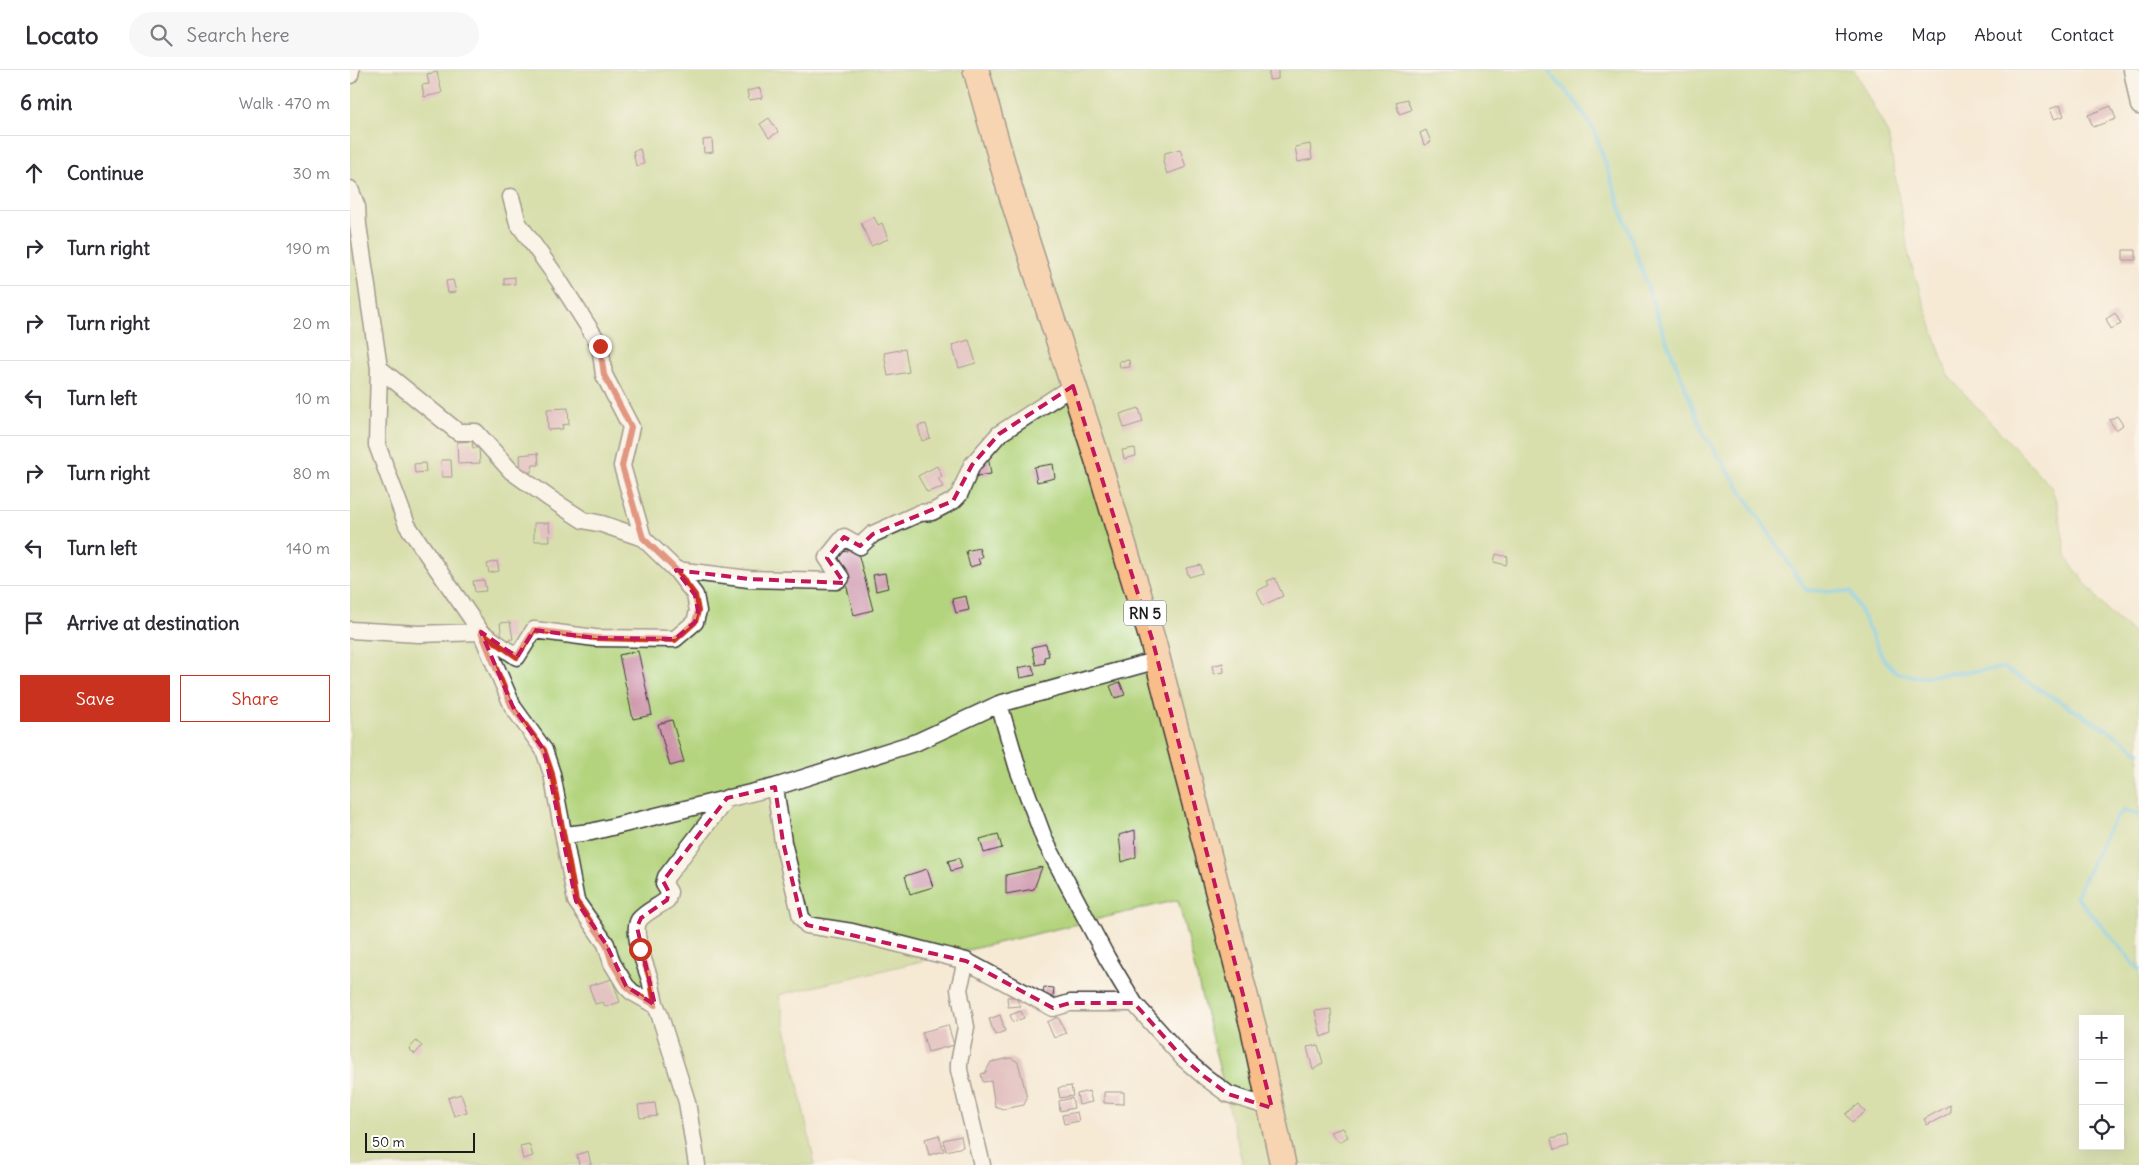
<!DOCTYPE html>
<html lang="en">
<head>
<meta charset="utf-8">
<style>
  body { margin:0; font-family:Delius,sans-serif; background:#f7f7f7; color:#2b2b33 }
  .controls { position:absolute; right:15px; bottom:15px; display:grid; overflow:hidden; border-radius:0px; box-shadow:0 5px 20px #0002 }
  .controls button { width:45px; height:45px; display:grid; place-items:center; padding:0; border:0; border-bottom:1px solid #e1e1e2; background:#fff; color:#2b2b33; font:25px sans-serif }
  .scale { position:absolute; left:15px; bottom:12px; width:110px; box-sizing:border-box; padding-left:5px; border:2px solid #1c1c1c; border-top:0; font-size:14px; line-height:18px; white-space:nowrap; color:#1c1c1c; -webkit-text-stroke:4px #fff; paint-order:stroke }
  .stop { position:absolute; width:15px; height:15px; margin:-11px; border:4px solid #c8321e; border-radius:50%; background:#fff }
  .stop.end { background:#c8321e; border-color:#fff; box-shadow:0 1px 5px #0008 }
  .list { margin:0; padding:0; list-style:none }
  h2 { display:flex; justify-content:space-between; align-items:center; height:65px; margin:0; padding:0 20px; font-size:21px }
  h2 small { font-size:16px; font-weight:400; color:#7c7c81 }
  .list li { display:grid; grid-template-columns:32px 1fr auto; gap:15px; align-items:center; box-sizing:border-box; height:75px; padding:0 20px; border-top:1px solid #e1e1e2 }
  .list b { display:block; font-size:19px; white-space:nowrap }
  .list em { font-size:16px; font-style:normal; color:#7c7c81 }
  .actions { display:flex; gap:10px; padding:15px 20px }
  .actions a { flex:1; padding:11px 0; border:1px solid #c8321e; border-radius:0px; text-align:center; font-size:18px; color:#c8321e }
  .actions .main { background:#c8321e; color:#fff }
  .icon { flex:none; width:28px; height:28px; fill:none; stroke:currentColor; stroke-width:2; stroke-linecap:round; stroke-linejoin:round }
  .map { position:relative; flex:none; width:1789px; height:1095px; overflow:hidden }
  header { display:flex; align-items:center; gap:30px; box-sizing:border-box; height:70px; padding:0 25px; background:#fff; border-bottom:1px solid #e1e1e2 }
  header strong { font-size:24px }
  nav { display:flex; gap:28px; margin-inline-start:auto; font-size:18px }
  .search { width:350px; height:45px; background:#f7f7f7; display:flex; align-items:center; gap:12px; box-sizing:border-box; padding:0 18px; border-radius:28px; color:#7c7c81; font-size:19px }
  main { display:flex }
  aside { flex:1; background:#fff }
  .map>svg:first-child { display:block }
  .green { fill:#b3d37b; stroke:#68784c; fill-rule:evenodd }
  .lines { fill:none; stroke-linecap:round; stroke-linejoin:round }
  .stream { stroke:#5fc3dd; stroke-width:4.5 }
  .building { fill:#cd94aa }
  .minor-casing { stroke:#3d3b38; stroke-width:19 }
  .primary-casing { stroke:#3d3b38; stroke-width:28 }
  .minor { stroke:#fff; stroke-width:16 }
  .primary { stroke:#f8bd89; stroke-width:25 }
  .route { stroke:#c8321e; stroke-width:6 }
  .marked { fill:none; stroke:#c2185b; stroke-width:4; stroke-dasharray:10 6; stroke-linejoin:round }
  .labels { text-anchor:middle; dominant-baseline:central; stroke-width:4; stroke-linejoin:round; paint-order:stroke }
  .shield { fill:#fff; stroke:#606060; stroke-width:1 }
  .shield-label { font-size:15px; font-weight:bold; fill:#1c1c1c }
</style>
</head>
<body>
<header>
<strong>Locato</strong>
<div class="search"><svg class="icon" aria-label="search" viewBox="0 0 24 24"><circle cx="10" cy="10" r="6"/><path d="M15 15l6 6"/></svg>Search here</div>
<nav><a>Home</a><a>Map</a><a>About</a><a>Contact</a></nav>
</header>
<main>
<aside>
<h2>6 min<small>Walk · 470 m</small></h2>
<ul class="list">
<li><svg class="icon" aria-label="ahead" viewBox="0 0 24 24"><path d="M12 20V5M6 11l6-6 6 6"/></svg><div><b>Continue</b></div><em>30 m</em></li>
<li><svg class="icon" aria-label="right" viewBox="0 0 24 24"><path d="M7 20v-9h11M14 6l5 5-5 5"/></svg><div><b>Turn right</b></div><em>190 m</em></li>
<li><svg class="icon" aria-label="right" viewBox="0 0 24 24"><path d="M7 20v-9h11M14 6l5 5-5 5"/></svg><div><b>Turn right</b></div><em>20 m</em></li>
<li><svg class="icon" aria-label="left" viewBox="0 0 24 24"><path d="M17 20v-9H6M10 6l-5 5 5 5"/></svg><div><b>Turn left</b></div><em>10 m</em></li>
<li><svg class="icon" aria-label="right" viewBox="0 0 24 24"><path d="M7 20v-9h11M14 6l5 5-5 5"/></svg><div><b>Turn right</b></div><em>80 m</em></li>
<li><svg class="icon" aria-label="left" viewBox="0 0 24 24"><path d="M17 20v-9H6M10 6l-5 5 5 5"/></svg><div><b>Turn left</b></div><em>140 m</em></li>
<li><svg class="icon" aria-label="arrive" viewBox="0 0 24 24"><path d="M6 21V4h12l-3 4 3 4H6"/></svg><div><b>Arrive at destination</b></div></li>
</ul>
<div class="actions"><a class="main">Save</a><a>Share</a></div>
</aside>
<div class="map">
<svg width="1789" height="1095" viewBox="0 0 1789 1095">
  <rect width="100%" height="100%" fill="#fff"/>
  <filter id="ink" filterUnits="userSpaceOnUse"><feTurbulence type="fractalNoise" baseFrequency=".02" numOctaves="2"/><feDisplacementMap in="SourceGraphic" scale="10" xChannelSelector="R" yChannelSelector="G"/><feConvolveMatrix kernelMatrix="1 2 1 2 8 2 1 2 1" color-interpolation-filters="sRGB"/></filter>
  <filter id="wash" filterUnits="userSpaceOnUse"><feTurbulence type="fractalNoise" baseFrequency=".0096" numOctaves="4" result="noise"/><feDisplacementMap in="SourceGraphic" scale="20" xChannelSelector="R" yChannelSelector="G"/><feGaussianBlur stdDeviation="1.12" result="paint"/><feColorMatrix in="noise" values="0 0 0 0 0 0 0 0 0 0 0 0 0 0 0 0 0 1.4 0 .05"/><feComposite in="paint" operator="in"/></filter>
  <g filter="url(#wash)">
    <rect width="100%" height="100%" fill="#f6ead5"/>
    <!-- green -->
    <path class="green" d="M0,0h1504l34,64 21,123 39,119 103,111 6,16 10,56 41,53 31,25v528h-896l-65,-265 -399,95 36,170h-465zM1733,949h37v127h-37z"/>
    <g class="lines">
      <!-- stream -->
      <path class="stream" d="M1197,0l28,31 19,29 69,202 41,102 102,156 45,2 32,66 14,15 21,4 86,-9 104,62 31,22
        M1789,745l-16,-5 -14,18 -33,68 63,74"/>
    </g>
    <g id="blocks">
      <!-- building -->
      <path class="building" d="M919,0h9v9l-9,1z
        M87,2l5,21 -18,4 -2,-12 7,-1 -2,-10z
        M410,18l2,10 -13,2 -2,-9z
        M1057,29l4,11 -12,4 -3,-12z
        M1710,35l4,11 -10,3 -4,-10z
        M1761,36l5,13 -23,8 -5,-12z
        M419,48l9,14 -9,6 -9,-14z
        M1076,60l5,12 -7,3 -4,-12z
        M362,69l1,13 -9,1 -1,-13z
        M960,74l2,15 -14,3 -3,-15z
        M290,79l4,15 -8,2 -3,-15z
        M830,79l6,18 -19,7 -4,-12 2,-9z
        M524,147l4,8 4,-2 6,16 -17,7 -10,-23z
        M1773,180h13v10h-13z
        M165,207v7l-11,1v-7z
        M103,210l3,12 -8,1 -2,-12z
        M1765,243l6,11 -10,5 -5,-10z
        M619,270l7,23 -17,5 -7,-23z
        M555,279l4,23 -21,4 -4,-23z
        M779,290l1,7 -10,1 -1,-7z
        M218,338l1,16 -7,1 1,4 -15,1 -1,-21z
        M789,338l4,14 -19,6 -4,-14z
        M1767,346l6,9 -7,5 -7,-10z
        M576,354l4,14 -8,3 -4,-15z
        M122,371l1,7h6l1,15 -22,1 -1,-22z
        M785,378l1,8 -12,3 -2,-9z
        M188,383l1,12h-6l-2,7 -10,1 -1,-18z
        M638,386l3,18 -14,2 -3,-17z
        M91,390h10l1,17h-10z
        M75,393l1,9 -11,1 -1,-9z
        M703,394l2,14 -18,4 -3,-15z
        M587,396l5,10 -4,2 5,9 -16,5 -9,-16z
        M184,453h15l1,18h-16z
        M629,478l3,9 -4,1 2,6 -10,3 -4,-16z
        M507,479l16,61 -19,5 -16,-62z
        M1146,484l12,3 -2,8 -12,-3z
        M147,491l2,10 -10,2 -2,-9z
        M851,495l2,8 -14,4 -3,-9z
        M535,503l3,15 -12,3 -3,-16z
        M925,508l8,18 -20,9 -6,-14 12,-6 -2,-4z
        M134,510l2,11 -11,1 -2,-11z
        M616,526l3,14 -13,3 -4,-14z
        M160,552l3,17 -11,1 -2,-17z
        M696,574l3,12 -5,1 1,6 -9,2 -4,-18z
        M288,581l14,64 -19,4 -14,-64z
        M873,593l1,9 -10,2 -2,-8z
        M682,595l3,10 -15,3 -2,-10z
        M770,612l5,13 -10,3 -5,-12z
        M322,650l12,42 -14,4 -12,-42z
        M785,760l1,27 -14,5 -3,-27z
        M648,764l4,14 -18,5 -4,-14z
        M609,788l3,10 -11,3 -3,-10z
        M692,797l-8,22 -28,5v-19z
        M577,799l6,18 -23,7 -5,-18z
        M262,909l8,23 -15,5 -2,-5 -8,2 -6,-18z
        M694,917l10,1 -1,10 -10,-1z
        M657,927h8l6,9 -13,1z
        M981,939l1,24 -11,4 -6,-26z
        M671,941l3,7 -11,4 -3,-7z
        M650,945l5,16 -10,4 -6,-16z
        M708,947l8,16 -12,5 -7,-16z
        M598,955l6,20 -26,7 -6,-20z
        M66,971l6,5 -7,8 -6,-5z
        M968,975l5,18 -10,7 -6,-23z
        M661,988l7,4 9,35 -3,8 -21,4 -8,-3 -4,-25 -8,1 -2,-8 4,-1 6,-11z
        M721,1016l2,10 -13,2 -2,-10z
        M739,1021l3,11 -13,3 -2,-11z
        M754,1022h20v12l-20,-1z
        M111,1024l6,18 -13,4 -6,-18z
        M722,1028l2,10 -14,3 -1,-10z
        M305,1033l2,13 -17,2 -2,-13z
        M1509,1034l6,8 -13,10 -6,-8z
        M1600,1035v8l-23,12 -3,-6z
        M727,1042l2,9 -15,3 -2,-9z
        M993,1058l5,9 -9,5 -9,-10z
        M589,1065l5,16 -15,4 -4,-16z
        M1216,1065l3,11 -15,4 -3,-11z
        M611,1066l2,11 -17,4 -3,-11z
        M179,1074l4,12 -10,3 -3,-13z
        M238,1081l3,14h-12l-2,-10z"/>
    </g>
  </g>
  <g filter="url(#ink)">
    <use href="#blocks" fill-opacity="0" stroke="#3d3b38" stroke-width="1"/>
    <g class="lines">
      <defs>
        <path id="minor" d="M1782,0l7,36
          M0,5l1,-5
          M0,119l7,18 1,18 21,143 -2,77 30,80 74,107 32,75 31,43 8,24 24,127 30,43 6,19 14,23 6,6 23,13
          M161,127l7,26 40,56 42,66 4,30 27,52 -9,39 21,72
          M326,500l73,9 87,2 5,-3 -14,-20 17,-21 16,9 13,-12 47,-21 12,-1 21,-11 6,-6 13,-30 27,-31 74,-48
          M0,560l69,4 62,-2 36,25 17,-27 61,8 80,1 20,-17 3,-11 -3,-16 -19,-25 -33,-32 -41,-14 -19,-4 -34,-22 -38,-27 -35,-39h-18l-79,-64
          M649,634l19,65 27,72 62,117 27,45 49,55 22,19 23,17 44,14
          M425,717l8,55 18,75 6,8 45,7 114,29 87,47 17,-5h64
          M214,765l27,-3 184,-45 142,-45 82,-38 159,-44
          M616,891l-7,28 7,38 -7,36v7l23,95
          M347,1095l-10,-63 -28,-89c-6,-11 -6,-22 -9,-33 -4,-14 -19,-47 -11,-60 6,-8 20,-14 28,-20l2,-8 -5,-8 2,-7 61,-79"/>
        <path id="primary" d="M626,0l34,120 88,271 55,181 101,388 29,135"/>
      </defs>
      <!-- minor casing -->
      <use href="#minor" class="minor-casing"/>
      <!-- primary casing -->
      <use href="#primary" class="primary-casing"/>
      <!-- minor -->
      <use href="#minor" class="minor"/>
      <!-- primary -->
      <use href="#primary" class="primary"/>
    </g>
  </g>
  <g class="lines" filter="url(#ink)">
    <!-- route -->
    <path class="route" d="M250,276l4,29 27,52 -9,39 21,72 33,32 19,25 3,16 -3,11 -20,18 -80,-2 -61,-8 -17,27 -36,-25 31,75 32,43 8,24 24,127 30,43 6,19 14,23 6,6 23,13 -4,-23 -11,-33"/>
  </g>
  <!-- marked area -->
  <path d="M0 0H1789V1095H0ZM723,316l80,256 119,466 -44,-14 -23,-17 -22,-19 -49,-55h-64l-17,5 -87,-47 -159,-36 -6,-8 -18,-75 -8,-55 -48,11 -64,83 6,11 -2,8 -26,18 -4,9 18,78 -29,-19 -20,-42 -30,-43 -32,-151 -31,-43 -32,-75 36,25 17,-27 61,8 80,1 20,-17 3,-11 -3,-16 -19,-25 73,9 95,4 -17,-25 17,-21 16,9 13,-12 80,-33 19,-36 27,-31z" fill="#f6ead5" fill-opacity=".55" fill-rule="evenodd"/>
  <path class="marked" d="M723,316l80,256 119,466 -44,-14 -23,-17 -22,-19 -49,-55h-64l-17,5 -87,-47 -159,-36 -6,-8 -18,-75 -8,-55 -48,11 -64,83 6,11 -2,8 -26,18 -4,9 18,78 -29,-19 -20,-42 -30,-43 -32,-151 -31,-43 -32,-75 36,25 17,-27 61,8 80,1 20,-17 3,-11 -3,-16 -19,-25 73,9 95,4 -17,-25 17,-21 16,9 13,-12 80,-33 19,-36 27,-31z"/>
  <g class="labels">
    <!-- shield labels -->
    <rect class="shield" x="774" y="530.5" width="42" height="25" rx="4"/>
    <g class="shield-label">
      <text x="795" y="543">RN 5</text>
    </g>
  </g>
</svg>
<div class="controls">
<button>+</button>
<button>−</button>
<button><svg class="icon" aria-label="locate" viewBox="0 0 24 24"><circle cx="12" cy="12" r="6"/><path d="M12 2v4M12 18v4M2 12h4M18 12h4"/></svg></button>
</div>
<div class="scale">50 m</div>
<div class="stop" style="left:290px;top:879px"></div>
<div class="stop end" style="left:250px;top:276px"></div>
</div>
</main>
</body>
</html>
